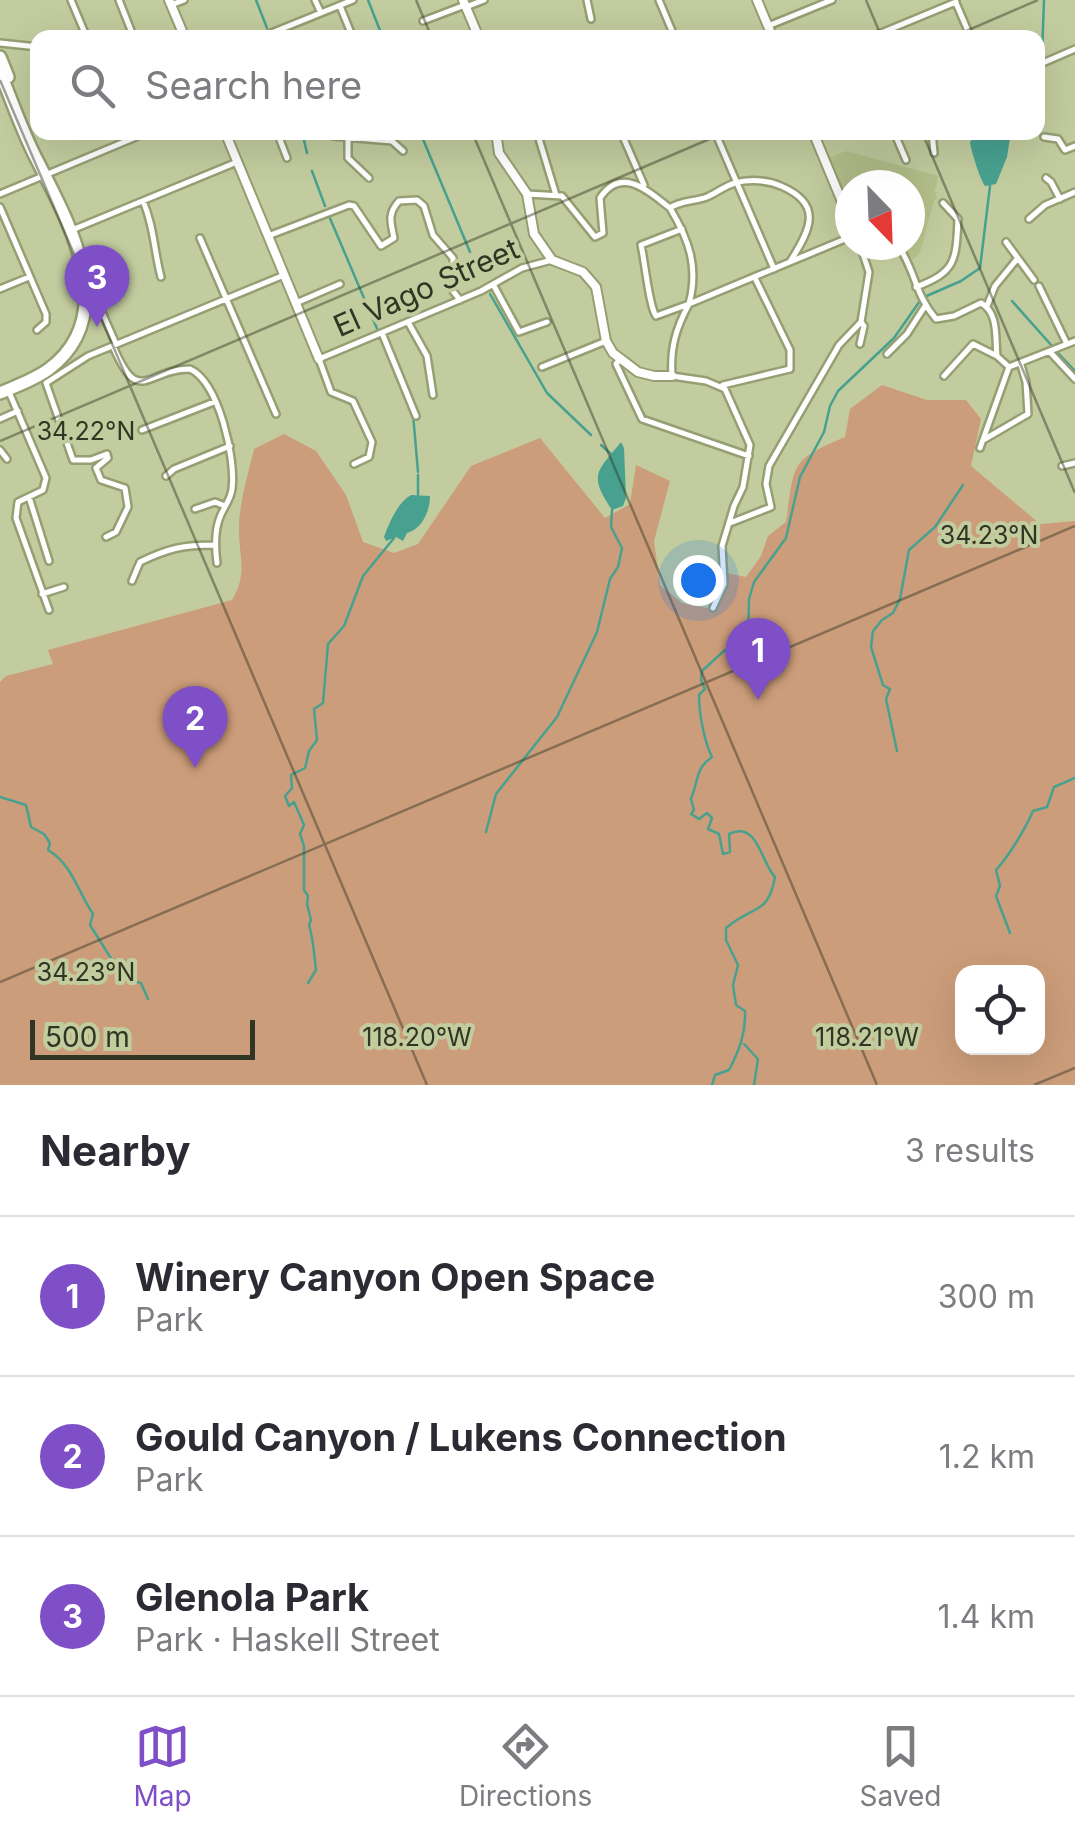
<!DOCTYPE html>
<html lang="en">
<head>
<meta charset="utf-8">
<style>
  body { margin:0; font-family:Inter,sans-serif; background:#f7f7f7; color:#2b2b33 }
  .controls { position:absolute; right:30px; bottom:30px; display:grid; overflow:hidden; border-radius:20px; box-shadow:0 10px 40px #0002 }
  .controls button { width:90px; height:90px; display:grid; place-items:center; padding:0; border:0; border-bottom:2px solid #e1e1e2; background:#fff; color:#2b2b33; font:50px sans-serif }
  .compass { position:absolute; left:835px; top:170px; width:90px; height:90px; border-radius:50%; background:#fff; box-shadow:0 10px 40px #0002; rotate:157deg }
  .scale { position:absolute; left:30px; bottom:25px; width:225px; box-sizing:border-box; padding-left:10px; border:5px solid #313523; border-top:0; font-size:28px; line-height:35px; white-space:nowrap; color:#313523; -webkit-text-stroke:8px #c2cc9e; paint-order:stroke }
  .you { position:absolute; left:698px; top:580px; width:35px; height:35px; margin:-25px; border:8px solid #fff; border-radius:50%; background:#1a73e8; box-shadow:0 0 0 15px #1a73e833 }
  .badge { display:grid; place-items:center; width:65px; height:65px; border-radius:50%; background:#7e4fc7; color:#fff; font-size:32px; font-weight:700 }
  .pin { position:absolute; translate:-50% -82px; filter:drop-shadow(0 2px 5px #0008) }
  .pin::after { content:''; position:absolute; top:52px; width:35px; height:30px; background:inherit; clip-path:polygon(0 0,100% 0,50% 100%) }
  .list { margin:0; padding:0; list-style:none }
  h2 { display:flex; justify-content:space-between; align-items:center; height:130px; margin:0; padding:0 40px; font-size:42px }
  h2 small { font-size:32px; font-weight:400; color:#7c7c81 }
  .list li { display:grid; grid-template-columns:65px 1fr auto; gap:30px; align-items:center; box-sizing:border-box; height:160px; padding:0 40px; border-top:2px solid #e1e1e2 }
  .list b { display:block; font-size:38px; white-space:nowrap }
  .list p { margin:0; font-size:32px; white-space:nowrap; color:#7c7c81 }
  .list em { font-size:32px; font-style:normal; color:#7c7c81 }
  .icon { flex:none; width:55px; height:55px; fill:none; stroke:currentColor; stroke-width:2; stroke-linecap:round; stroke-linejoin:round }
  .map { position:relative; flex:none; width:1075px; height:1085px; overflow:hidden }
  .search { position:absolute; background:#fff; box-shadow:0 10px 40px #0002; left:30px; right:30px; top:30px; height:110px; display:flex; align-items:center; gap:25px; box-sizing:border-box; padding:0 35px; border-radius:20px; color:#7c7c81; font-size:38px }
  .sheet { height:610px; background:#fff }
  nav { display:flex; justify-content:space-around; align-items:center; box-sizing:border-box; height:140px; border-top:2px solid #e1e1e2; background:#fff; font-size:28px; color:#7c7c81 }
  nav a { display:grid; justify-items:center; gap:5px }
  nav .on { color:#7e4fc7 }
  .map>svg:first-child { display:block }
  .built { fill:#b6c18c }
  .green { fill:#cc9d7a; fill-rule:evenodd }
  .water { fill:#48a18f }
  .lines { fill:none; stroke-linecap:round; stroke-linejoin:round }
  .stream { stroke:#48a18f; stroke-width:2.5 }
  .minor-casing { stroke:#969f73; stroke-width:10 }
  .tertiary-casing { stroke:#969f73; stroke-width:12 }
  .primary-casing { stroke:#969f73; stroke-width:16 }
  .minor { stroke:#fff; stroke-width:5 }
  .tertiary { stroke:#fff; stroke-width:8 }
  .primary { stroke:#fff; stroke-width:11 }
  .ticks { fill:none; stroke:#313523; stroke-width:2.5; stroke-opacity:0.45 }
  .labels { text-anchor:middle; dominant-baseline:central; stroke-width:8; stroke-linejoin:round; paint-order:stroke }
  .street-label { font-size:30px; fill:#313523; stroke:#c2cc9e }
  .ticks-label { font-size:25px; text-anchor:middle; fill:#313523; stroke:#c2cc9e; stroke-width:8; stroke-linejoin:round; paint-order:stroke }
</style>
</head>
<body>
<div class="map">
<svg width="1075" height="1085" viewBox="0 0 1075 1085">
  <rect width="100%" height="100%" fill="#c2cc9e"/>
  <!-- built -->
  <path class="built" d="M846,151l92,25 -3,15 2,8 -3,1 -14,52 -7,8 -11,-15h8v-60h-60v30l-23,-56z"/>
  <!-- green -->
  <path class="green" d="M882,385l45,15h39l15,19 -10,47 69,58 35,-3v564h-1075v-403l6,-6 47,-12 -5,-14 184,-50c16,-27 7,-41 7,-71 0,-27 9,-54 15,-80l30,-15 32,17 30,44 17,47 31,11 24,-9 53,-78 69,-28 65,80 25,-14 6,-39 34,16 -16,60 6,44 22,18 31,6 13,-36 20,4 15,-21 7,-20 18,-14c9,-59 3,-61 59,-85l5,-28zM962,972h76v76h-76z"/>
  <!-- water -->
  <path class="water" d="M1011,132l-4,25 -11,27 -11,2c-5,-7 -14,-35 -15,-44l7,-9z
    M621,442l3,6 2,50 -3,8 -11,4c-24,-36 -15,-38 9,-68z
    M411,495l19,1c0,15 -8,33 -23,37l-4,8 -7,-4 -10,4 -2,-4c5,-14 14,-35 27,-42z"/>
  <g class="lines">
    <!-- stream -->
    <path class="stream" d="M256,0l11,28
      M368,0l15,38
      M1042,56l2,-56
      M1038,73v-2
      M302,132l5,21
      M420,132l50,120
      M312,171l13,35
      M329,216l49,115
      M490,294l57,99 44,42
      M1012,301l40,45
      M1057,352l18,19
      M413,414l5,58
      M601,445l10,9
      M418,475v20
      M897,751l-11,-52 4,-10 -7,-4 -12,-38 2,-16 9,-11 11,-7 7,-14 9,-49 26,-23 28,-42
      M0,797l26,8 5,22 13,7 6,9 -2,7c24,14 30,42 45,64l-3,11 22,35h12c5,10 2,20 17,23l7,16
      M486,832l10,-38 61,-77 40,-85 13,-53 8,-12 4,-19 -11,-21 1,-17
      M1010,933l-14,-37 4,-10 -4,-16c13,-14 29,-41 37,-59l14,-4 7,-20 21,-9
      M308,983l8,-13c-2,-16 -2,-28 -7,-45l2,-5 -4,-16 1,-8 -4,-6v-44l-4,-12 4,-9 -10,-23 -5,4 -4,-10 7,-8 -1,-13 14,-7 4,-17 8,-11 -3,-31 9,-6 5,-59 16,-18 19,-50 31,-38
      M744,1044l14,15 -4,26
      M712,1085l3,-10 14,-5c10,-19 17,-37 16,-59l-9,-6 -3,-20 5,-20 -12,-25v-12c28,-24 42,-12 49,-51 -14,-14 -17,-57 -46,-43l1,18 -7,2 -4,-20 -11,-5 4,-11 -5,-5 -8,6 -8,-5 3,-4 -3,-11c8,-20 4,-30 21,-42 -8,-16 -13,-44 -13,-62l6,-6 -4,-9 1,-9 23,-21 18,1 5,-4 1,-48 5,-17 32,-44 14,-61 24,-45 6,-26 8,-15 56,-53 28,-40 39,-17 19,-13 10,-82"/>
    <defs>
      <path id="minor" d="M71,0l16,38
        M119,0l15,38
        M315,0l6,13
        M587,0l4,19
        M659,0l16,38
        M956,3l15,35
        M171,5l13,-5
        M340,6l13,32
        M466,7l18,-7
        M423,21l42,-16
        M768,26l64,-26
        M259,38l94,-38
        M869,38l87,-36
        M0,43l38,4
        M1038,65l37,-16
        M277,132l10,26
        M326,132l7,4 59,5 11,10
        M537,132l19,63
        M621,132l23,53
        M715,132l59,137
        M894,132l12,28
        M932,132l2,21
        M348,137v21l21,20
        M1044,137l14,2 7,11 10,-4
        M1046,178l5,4 9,17
        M0,194l148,-62
        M527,194l35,2 33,41 8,-4 -3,-35c22,-33 49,-6 70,10 11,-8 24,-6 37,-11 9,-4 18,-11 28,-14 14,-4 32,-3 46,3 42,18 30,43 10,74
        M143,201c11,25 11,50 18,76
        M0,207l46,107v8l-9,8
        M670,208c19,32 29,59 19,96l-33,12c-7,-10 -11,-54 -15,-71l41,-16
        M1029,219l16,-14 30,-13
        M72,230l165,-68
        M268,236l81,-31 5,1 27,40 13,-8c-3,-15 -7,-24 5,-37l18,-1 7,6 9,29 20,23v33l7,9
        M200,238l76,176
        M1006,242l28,38
        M898,245c18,27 17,50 38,74l18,-3 27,-13c18,10 14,35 16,53l12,11
        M494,286l25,46 28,-10
        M1039,286l28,58
        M916,287c40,-15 40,-26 42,-68l-15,-16
        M0,289l29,-12
        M97,301l19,43
        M296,303l44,-19
        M987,306l8,-20 22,-27
        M408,322l19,34 6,39
        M382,333l34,83
        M860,344l4,-18 -3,-4
        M113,346c26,62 33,23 77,23 29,13 46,90 42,120 -1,10 -8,18 -12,28 -6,15 -5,31 -3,46
        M1050,352l25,27
        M887,354l20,-20 18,-28
        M619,360l-3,4 26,55 107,37
        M542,367l64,-26
        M1009,367l66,-26
        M944,376l29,-32 24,12
        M723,385l67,-16v-19l-35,-72
        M9,392l37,86 -3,12 -25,12 -2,16 33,92
        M0,419l18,-8
        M142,430l72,-28
        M985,439l43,-25 -2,-32 -5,-17
        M980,448l29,-81
        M0,450l7,9
        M354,464l15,-7 3,-15 -19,-41 -22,-9 -12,-33 162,-68 41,-23 30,-8
        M1062,466l13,-3
        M166,476l8,-7 56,-23
        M29,497l20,64
        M195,509l20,-7 10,4
        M730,523l41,-16 -5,-23 3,-18 70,-121 22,-23 8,-50 -9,-27
        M106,537l10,-5 12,-25 -3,-19 -24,-8 -5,-12 12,-10 -1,-4 -16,6h-18l-27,-77 42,-27 196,-81
        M132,581l8,-19c29,-14 43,-17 75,-17
        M42,594l22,-7
        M713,608l11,-24 -2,-38 12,-40 9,-19 7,-42 -25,-56 -19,-8 -34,-5c-2,-28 4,-48 17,-72l161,-67"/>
      <path id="tertiary" d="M169,0l16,38
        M463,0l16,38
        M757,0l16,38
        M225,132l94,227
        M496,132l3,21 28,41 7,40 18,26 31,12 13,15 10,54 7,12 25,19 16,4h18
        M813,132l37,89"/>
      <path id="primary" d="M0,57l8,20
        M0,72c12,29 22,59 36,86 32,63 86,156 13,211 -15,11 -33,17 -49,24"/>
    </defs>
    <!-- minor casing -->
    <use href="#minor" class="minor-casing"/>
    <!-- tertiary casing -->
    <use href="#tertiary" class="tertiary-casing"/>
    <!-- primary casing -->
    <use href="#primary" class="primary-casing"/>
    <!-- minor -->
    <use href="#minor" class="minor"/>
    <!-- tertiary -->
    <use href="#tertiary" class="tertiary"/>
    <!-- primary -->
    <use href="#primary" class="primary"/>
  </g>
  <!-- ticks -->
  <path class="ticks" d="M416,0l16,38M866,0l16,38M950,38l88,-38M0,80l427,1005M472,132l405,953M922,132l153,361M0,441l726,-309M0,982l1075,-456M1034,1085l41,-17"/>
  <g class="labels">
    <!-- street labels -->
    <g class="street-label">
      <text transform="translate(426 287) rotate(-24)">El Vago Street</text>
    </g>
  </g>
  <g class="ticks-label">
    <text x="86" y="440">34.22°N</text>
    <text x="989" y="544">34.23°N</text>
    <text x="86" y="981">34.23°N</text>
    <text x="417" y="1046">118.20°W</text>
    <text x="867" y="1046">118.21°W</text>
  </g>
</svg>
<div class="controls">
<button><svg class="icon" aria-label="locate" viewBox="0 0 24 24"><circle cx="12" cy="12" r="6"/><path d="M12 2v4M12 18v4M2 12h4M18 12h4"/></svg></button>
</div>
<svg class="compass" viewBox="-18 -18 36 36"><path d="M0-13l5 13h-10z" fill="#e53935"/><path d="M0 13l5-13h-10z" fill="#7c7c81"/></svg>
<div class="scale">500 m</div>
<div class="you"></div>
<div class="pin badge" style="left:758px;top:700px">1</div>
<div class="pin badge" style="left:195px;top:768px">2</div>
<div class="pin badge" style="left:97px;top:327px">3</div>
<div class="search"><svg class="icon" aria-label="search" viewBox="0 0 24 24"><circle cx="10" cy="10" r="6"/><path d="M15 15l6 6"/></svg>Search here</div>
</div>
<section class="sheet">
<h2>Nearby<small>3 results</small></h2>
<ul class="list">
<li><span class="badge">1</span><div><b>Winery Canyon Open Space</b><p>Park</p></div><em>300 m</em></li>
<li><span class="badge">2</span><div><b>Gould Canyon / Lukens Connection</b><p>Park</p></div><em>1.2 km</em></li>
<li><span class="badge">3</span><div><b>Glenola Park</b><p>Park · Haskell Street</p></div><em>1.4 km</em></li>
</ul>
</section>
<nav>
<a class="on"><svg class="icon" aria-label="map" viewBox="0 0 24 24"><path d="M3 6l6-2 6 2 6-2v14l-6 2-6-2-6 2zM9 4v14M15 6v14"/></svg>Map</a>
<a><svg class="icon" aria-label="directions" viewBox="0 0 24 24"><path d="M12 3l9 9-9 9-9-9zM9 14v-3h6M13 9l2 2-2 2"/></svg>Directions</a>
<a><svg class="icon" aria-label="saved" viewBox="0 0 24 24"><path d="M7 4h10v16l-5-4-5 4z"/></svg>Saved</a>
</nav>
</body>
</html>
